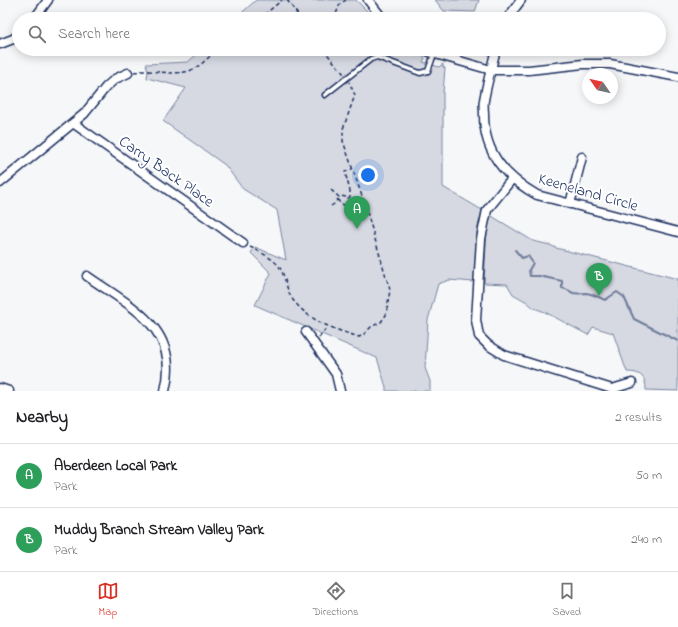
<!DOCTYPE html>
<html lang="en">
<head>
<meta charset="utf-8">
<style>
  body { margin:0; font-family:"Indie Flower",sans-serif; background:#f2f2f2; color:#202124 }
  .compass { position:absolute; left:582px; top:68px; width:36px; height:36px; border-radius:50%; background:#fff; box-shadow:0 2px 10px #0003; rotate:304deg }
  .you { position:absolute; left:368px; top:175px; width:14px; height:14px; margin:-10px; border:3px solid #fff; border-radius:50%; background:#1a73e8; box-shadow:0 0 0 6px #1a73e833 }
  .badge { display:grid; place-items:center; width:26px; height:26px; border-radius:50%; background:#d93025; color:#fff; font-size:13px; font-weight:700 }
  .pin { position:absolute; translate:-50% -33px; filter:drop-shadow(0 1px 2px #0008) }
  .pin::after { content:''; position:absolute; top:21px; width:14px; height:12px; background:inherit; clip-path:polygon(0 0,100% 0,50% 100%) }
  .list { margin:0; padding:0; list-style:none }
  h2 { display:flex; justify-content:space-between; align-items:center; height:52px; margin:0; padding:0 16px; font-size:17px }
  h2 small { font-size:13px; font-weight:400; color:#757577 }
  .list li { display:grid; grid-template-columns:26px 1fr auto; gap:12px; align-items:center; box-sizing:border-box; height:64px; padding:0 16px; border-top:1px solid #e0e0e0 }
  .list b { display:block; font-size:15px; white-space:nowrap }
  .list p { margin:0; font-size:13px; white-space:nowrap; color:#757577 }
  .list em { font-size:13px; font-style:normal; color:#757577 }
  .icon { flex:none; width:22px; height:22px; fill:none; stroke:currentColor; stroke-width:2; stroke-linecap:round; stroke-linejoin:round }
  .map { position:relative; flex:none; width:678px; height:391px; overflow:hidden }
  .search { position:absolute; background:#fff; box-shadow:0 2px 10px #0003; left:12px; right:12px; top:12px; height:44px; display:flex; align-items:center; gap:10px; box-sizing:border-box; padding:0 14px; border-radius:22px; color:#757577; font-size:15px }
  .sheet { height:180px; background:#fff }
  nav { display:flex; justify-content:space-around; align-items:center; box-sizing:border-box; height:56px; border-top:1px solid #e0e0e0; background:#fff; font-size:11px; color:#757577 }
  nav a { display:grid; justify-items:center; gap:2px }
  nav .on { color:#d93025 }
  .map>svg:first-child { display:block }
  .green { fill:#d6d9e2; stroke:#7884a0 }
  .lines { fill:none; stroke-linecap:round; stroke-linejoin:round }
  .stream { stroke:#707c99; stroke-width:2 }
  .lane-casing { stroke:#1b2f5e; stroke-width:7 }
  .street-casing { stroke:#1b2f5e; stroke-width:11 }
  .path { stroke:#1b2f5e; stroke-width:1.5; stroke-dasharray:4 3; stroke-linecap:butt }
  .lane { stroke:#fff; stroke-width:4 }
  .street { stroke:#fff; stroke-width:8 }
  .labels { text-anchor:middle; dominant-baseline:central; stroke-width:4; stroke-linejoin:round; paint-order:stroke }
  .street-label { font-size:16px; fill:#1b2f5e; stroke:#fff }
</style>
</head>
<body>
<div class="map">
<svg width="678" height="391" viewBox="0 0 678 391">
  <rect width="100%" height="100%" fill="#f6f7f9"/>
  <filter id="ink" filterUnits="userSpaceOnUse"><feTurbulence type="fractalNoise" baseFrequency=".025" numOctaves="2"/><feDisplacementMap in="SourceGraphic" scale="8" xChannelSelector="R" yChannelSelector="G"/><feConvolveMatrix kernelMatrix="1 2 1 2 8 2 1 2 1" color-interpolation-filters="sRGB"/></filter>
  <g filter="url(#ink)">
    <!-- green -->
    <path class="green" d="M256,0h100l19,19h-140z
      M435,0h44l-4,12 -31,-1z
      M203,49h209l13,9 -2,4 16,5 4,-3v3l2,1 -2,25v94l39,23 -5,20 -3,52 -25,-2 -11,4 -10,36 -3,48 5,13v10h-44v-4l-9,-29 -122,-53 16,-32 -20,-20 4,-6 31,13 -9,-50 -34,-21 -18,-24 -62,-44 23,-33 -39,-10 1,-7 -2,-7 42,-2z
      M490,215l43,26 17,4 6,3 122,31v112l-32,-1c0,-13 -5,-18 -19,-18l-14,-39 -20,-6 -5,8 -43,-23 -11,-4 -7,-6 -14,-8 -6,-10 -23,-1 3,-55z"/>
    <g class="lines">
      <!-- stream -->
      <path class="stream" d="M515,250l7,8 6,-2 5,7 -4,7 1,6h9l23,5v7c5,1 7,3 11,5 5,1 9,0 13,0 7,1 13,4 19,7l12,-8 7,5 10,22 44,22"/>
      <defs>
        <path id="lane" d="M325,95l46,-36 6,-2 43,16 8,-2 6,-17"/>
        <path id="street" d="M368,0l15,19
          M34,19l14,-19
          M507,19l14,-19
          M0,44l13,-5 6,-5
          M423,49l9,4 59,17h38l54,-6h27l68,13
          M496,49c-4,17 -9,34 -12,51 -1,5 0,10 0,15 0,38 21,62 53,80l141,37
          M73,123l170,120
          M512,179l-25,31 -6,29 -5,81 3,16 9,9 16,10 108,34 20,-6
          M0,183l84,-69 22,-27 9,-8 13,-6
          M570,204l12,-47
          M87,276c44,31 94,52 78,115
          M306,332l30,42 4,17
          M0,388l9,3"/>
      </defs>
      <!-- lane casing -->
      <use href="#lane" class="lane-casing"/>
      <!-- street casing -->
      <use href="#street" class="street-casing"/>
      <!-- path -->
      <path class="path" d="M287,0l14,19
        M259,19l23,-19
        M340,19l-4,-5 4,-10 6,-4
        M323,49l21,25
        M365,49l4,5
        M134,72c20,-4 40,6 60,-3 9,-5 16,-14 25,-20
        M331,190l8,7 1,-1 6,1 1,2 3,-2v-6l-5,-19 7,-3
        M338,199l2,5 5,1 2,-2 2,2
        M331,206l3,-2 4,-5
        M250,247c9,4 26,13 30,21 6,10 6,22 13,32 17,22 41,29 66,37l4,-2 8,-8 10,-5 5,-7 4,-25 -26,-88 -21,-61v-12l12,-34 -6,-13
        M319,338l8,-11"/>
      <!-- lane -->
      <use href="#lane" class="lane"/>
      <!-- street -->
      <use href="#street" class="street"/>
    </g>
  </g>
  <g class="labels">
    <!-- street labels -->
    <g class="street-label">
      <text transform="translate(166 172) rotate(35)">Carry Back Place</text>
      <text transform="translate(588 193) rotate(16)">Keeneland Circle</text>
    </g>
  </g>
</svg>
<svg class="compass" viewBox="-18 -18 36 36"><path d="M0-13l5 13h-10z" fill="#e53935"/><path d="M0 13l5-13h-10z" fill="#757577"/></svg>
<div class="you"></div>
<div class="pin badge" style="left:357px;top:229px;background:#2e9e5b">A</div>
<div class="pin badge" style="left:599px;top:296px;background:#2e9e5b">B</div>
<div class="search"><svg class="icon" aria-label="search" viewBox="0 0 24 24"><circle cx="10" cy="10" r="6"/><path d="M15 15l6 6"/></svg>Search here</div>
</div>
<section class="sheet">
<h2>Nearby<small>2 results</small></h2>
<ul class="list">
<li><span class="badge" style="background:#2e9e5b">A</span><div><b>Aberdeen Local Park</b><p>Park</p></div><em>50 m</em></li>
<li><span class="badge" style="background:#2e9e5b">B</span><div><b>Muddy Branch Stream Valley Park</b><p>Park</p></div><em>240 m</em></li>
</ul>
</section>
<nav>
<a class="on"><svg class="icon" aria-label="map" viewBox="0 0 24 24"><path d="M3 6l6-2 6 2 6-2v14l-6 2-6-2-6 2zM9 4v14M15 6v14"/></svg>Map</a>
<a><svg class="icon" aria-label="directions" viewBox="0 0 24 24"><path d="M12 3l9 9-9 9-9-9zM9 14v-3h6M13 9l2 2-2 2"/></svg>Directions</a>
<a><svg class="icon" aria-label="saved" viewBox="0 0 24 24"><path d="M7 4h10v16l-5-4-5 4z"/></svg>Saved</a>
</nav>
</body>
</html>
